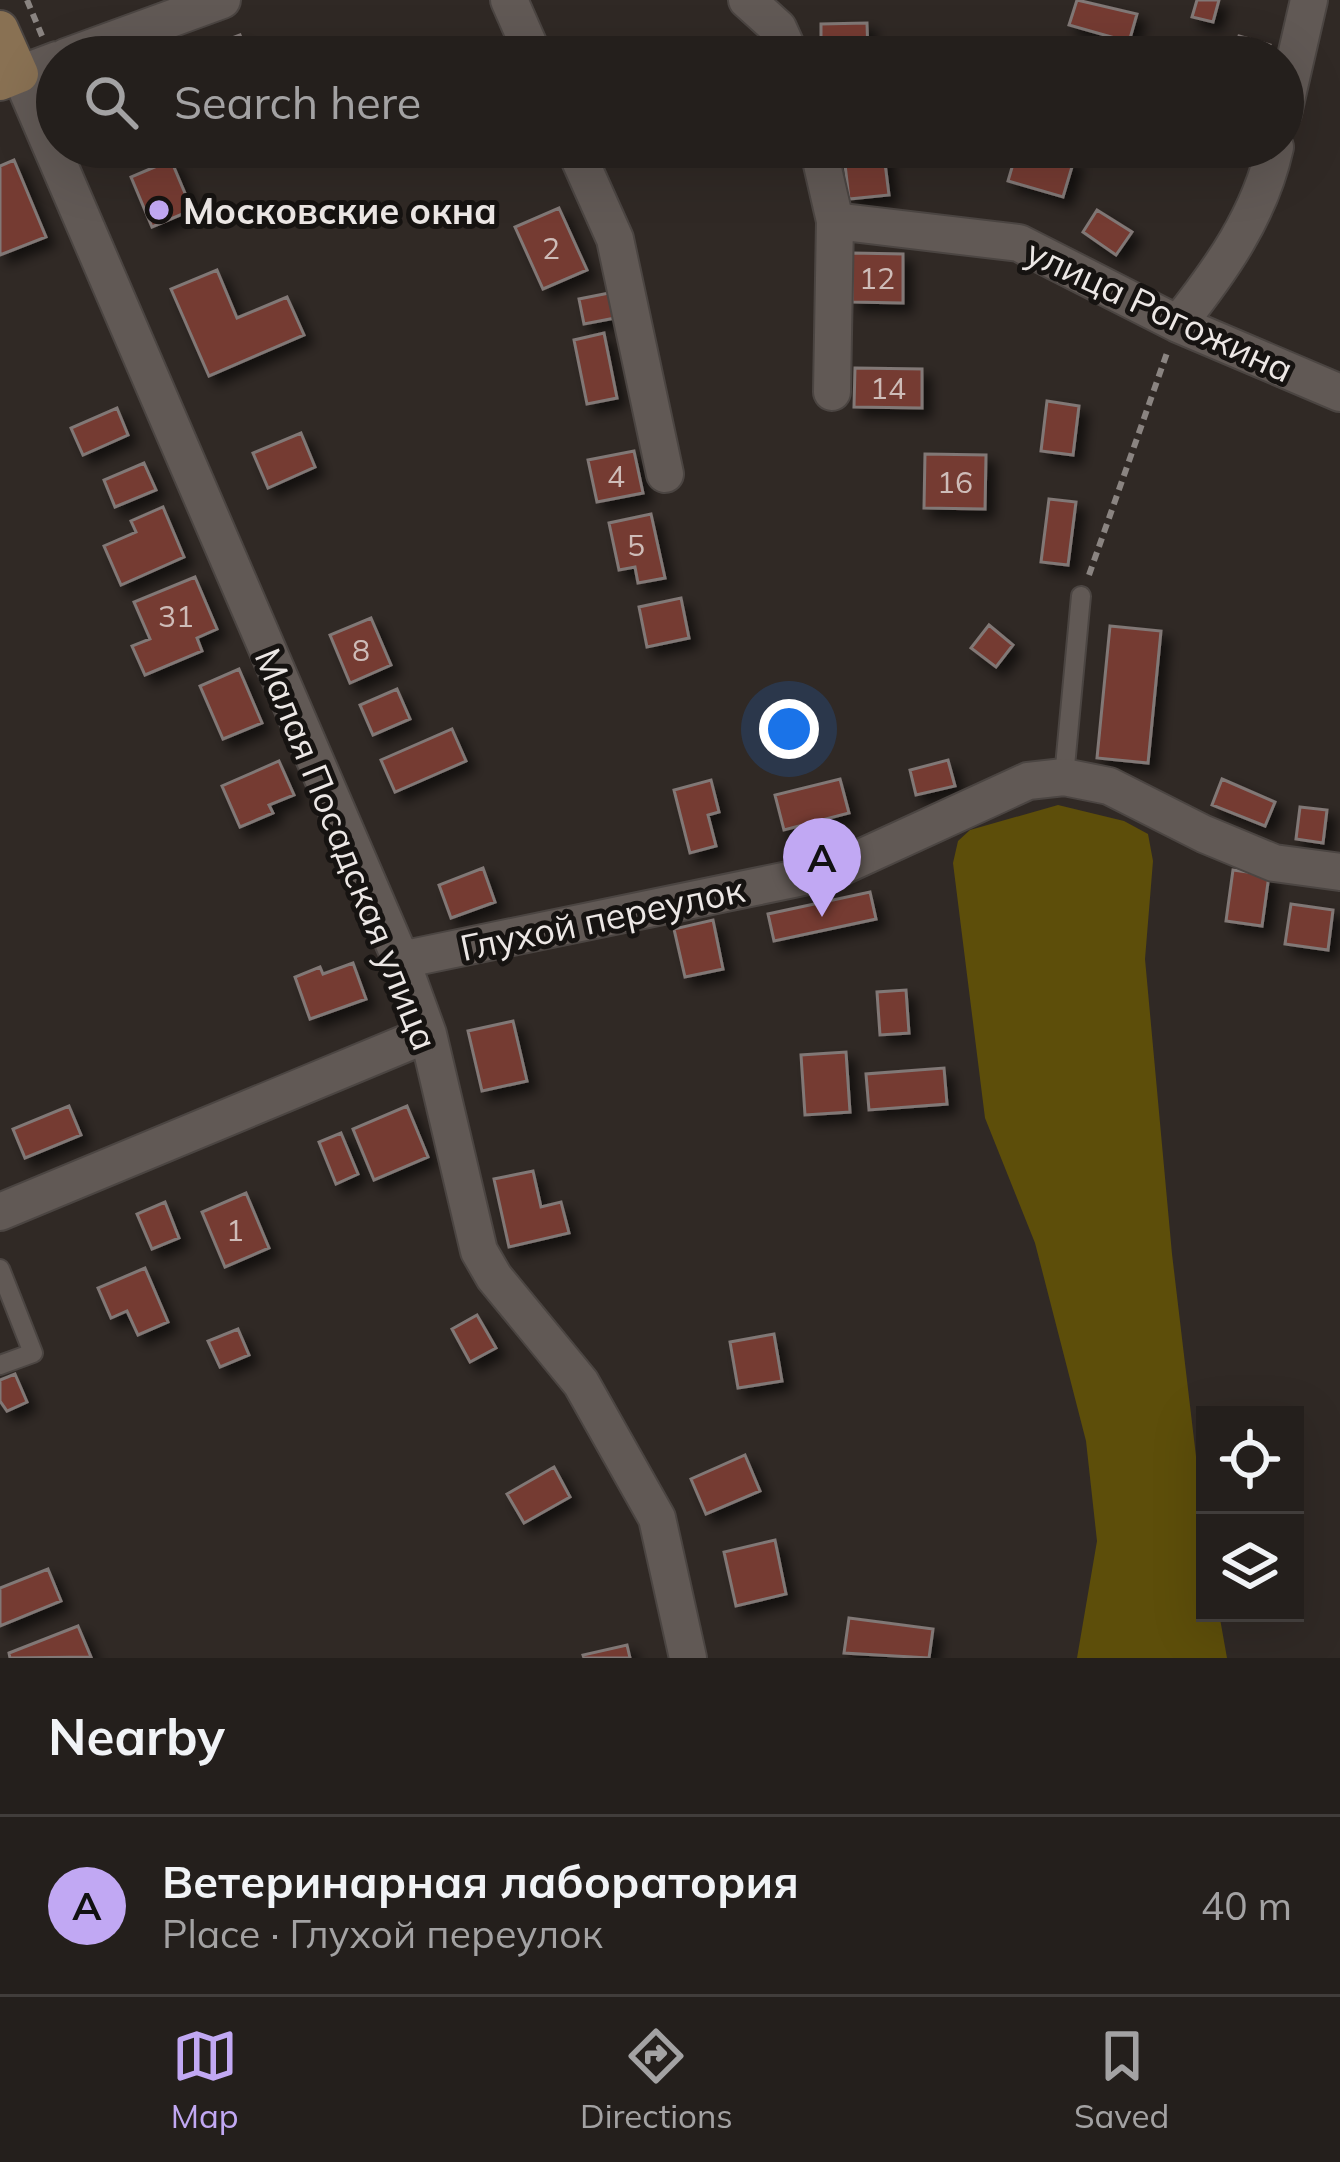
<!DOCTYPE html>
<html lang="en">
<head>
<meta charset="utf-8">
<style>
  body { margin:0; font-family:Mulish,sans-serif; background:#2c2725; color:#f1f3f6 }
  .controls { position:absolute; right:36px; bottom:36px; display:grid; overflow:hidden; border-radius:0px; box-shadow:0 12px 48px #0002 }
  .controls button { width:108px; height:108px; display:grid; place-items:center; padding:0; border:0; border-bottom:3px solid #413d3b; background:#241f1c; color:#f1f3f6; font:60px sans-serif }
  .you { position:absolute; left:789px; top:729px; width:42px; height:42px; margin:-30px; border:9px solid #fff; border-radius:50%; background:#1a73e8; box-shadow:0 0 0 18px #1a73e833 }
  .badge { display:grid; place-items:center; width:78px; height:78px; border-radius:50%; background:#c1a8f3; color:#111; font-size:39px; font-weight:700 }
  .pin { position:absolute; translate:-50% -99px; filter:drop-shadow(0 3px 6px #0008) }
  .pin::after { content:''; position:absolute; top:63px; width:42px; height:36px; background:inherit; clip-path:polygon(0 0,100% 0,50% 100%) }
  .list { margin:0; padding:0; list-style:none }
  h2 { display:flex; justify-content:space-between; align-items:center; height:156px; margin:0; padding:0 48px; font-size:51px }
  h2 small { font-size:39px; font-weight:400; color:#a3a2a3 }
  .list li { display:grid; grid-template-columns:78px 1fr auto; gap:36px; align-items:center; box-sizing:border-box; height:180px; padding:0 48px; border-top:3px solid #413d3b }
  .list b { display:block; font-size:45px; white-space:nowrap }
  .list p { margin:0; font-size:39px; white-space:nowrap; color:#a3a2a3 }
  .list em { font-size:39px; font-style:normal; color:#a3a2a3 }
  .icon { flex:none; width:66px; height:66px; fill:none; stroke:currentColor; stroke-width:2; stroke-linecap:round; stroke-linejoin:round }
  .map { position:relative; flex:none; width:1340px; height:1658px; overflow:hidden }
  .search { position:absolute; background:#241f1c; box-shadow:0 12px 48px #0002; left:36px; right:36px; top:36px; height:132px; display:flex; align-items:center; gap:30px; box-sizing:border-box; padding:0 42px; border-radius:66px; color:#a3a2a3; font-size:45px }
  .sheet { height:336px; background:#241f1c }
  nav { display:flex; justify-content:space-around; align-items:center; box-sizing:border-box; height:168px; border-top:3px solid #413d3b; background:#241f1c; font-size:33px; color:#a3a2a3 }
  nav a { display:grid; justify-items:center; gap:6px }
  nav .on { color:#c1a8f3 }
  .map>svg:first-child { display:block }
  .forest { fill:#5d4e0a }
  .building { fill:#743a32; stroke:#817876; stroke-width:3; filter:url(#shadow) }
  .lines { fill:none; stroke-linecap:round; stroke-linejoin:round }
  .lane-casing { stroke:#4b4542; stroke-width:22 }
  .street-casing { stroke:#4b4542; stroke-width:40 }
  .secondary-casing { stroke:#4b4542; stroke-width:40 }
  .path { stroke:#8a8481; stroke-width:6; stroke-dasharray:9 6; stroke-linecap:butt }
  .lane { stroke:#615955; stroke-width:18 }
  .street { stroke:#615955; stroke-width:36 }
  .secondary { stroke:#897153; stroke-width:36 }
  .poi-dot { fill:#c1a8f3; stroke:#161311; stroke-width:4.5 }
  .labels { text-anchor:middle; dominant-baseline:central; stroke-width:10; stroke-linejoin:round; paint-order:stroke }
  .number-label { font-size:30px; fill:#cebcb8 }
  .poi-label { font-size:36px; font-weight:bold; fill:#ece7e5; stroke:#161311; text-anchor:start }
  .street-label { font-size:36px; fill:#ece7e5; stroke:#161311 }
</style>
</head>
<body>
<div class="map">
<svg width="1340" height="1658" viewBox="0 0 1340 1658">
  <defs>
    <filter id="shadow"><feDropShadow dx="8" dy="8" stdDeviation="6" flood-color="#0009"/></filter>
  </defs>
  <rect width="100%" height="100%" fill="#302925"/>
  <!-- forest -->
  <path class="forest" d="M1058,805l66,16 24,13 5,27 -8,98 27,295 33,278v81h14l8,45h-150l20,-117 -11,-100 -51,-198 -50,-125 -32,-255 5,-22 12,-11z"/>
  <!-- building -->
  <path class="building" d="M1077,0l60,14 -8,28 -60,-17z
    M1197,0h22l-6,22 -21,-5z
    M867,23l1,34h-47v-33z
    M240,35l9,22h-53l-1,-5z
    M1239,36l31,9 -3,12h-34z
    M843,147h40l6,48 -40,4z
    M1018,147l56,13 -11,37 -55,-16z
    M14,160l32,77 -46,18v-89z
    M171,160l21,50 -40,17 -21,-50z
    M559,208l28,62 -44,19 -28,-62z
    M1097,210l35,22 -16,23 -33,-23z
    M852,253l51,1v49l-51,-1z
    M217,270l20,48 50,-21 17,38 -95,41 -38,-87z
    M609,293l6,25 -31,6 -5,-25z
    M604,333l13,65 -30,6 -13,-64z
    M855,368l67,1v39l-68,-1z
    M1047,401l32,5 -6,49 -32,-4z
    M117,408l11,27 -45,20 -12,-27z
    M301,433l14,34 -47,21 -15,-35z
    M634,451l9,42 -46,9 -9,-42z
    M925,454l61,1 -1,54 -61,-1z
    M144,463l12,27 -41,17 -11,-27z
    M1049,499l27,3 -8,63 -27,-3z
    M163,507l21,50 -63,28 -17,-39 32,-14 -5,-11z
    M651,514l14,64 -27,5 -3,-16 -16,3 -10,-47z
    M195,577l22,52 -20,9 5,13 -57,24 -13,-29 18,-7 -16,-37z
    M681,598l8,40 -42,9 -8,-40z
    M371,618l20,47 -41,18 -20,-48z
    M989,625l24,20 -17,22 -25,-19z
    M1110,626l51,5 -13,132 -51,-5z
    M239,669l23,54 -39,16 -23,-53z
    M397,689l13,30 -37,16 -13,-30z
    M452,729l14,32 -71,31 -14,-32z
    M948,760l7,26 -39,9 -6,-25z
    M279,761l15,34 -25,10 4,8 -33,14 -18,-41z
    M840,779l9,34 -65,17 -9,-35z
    M1222,779l53,23 -10,24 -53,-21z
    M711,780l8,32 -11,3 8,31 -26,7 -16,-63z
    M1300,807l27,3 -4,33 -27,-4z
    M483,868l12,34 -44,16 -12,-33z
    M1233,870l36,5 -7,51 -36,-5z
    M870,892l6,27 -102,22 -6,-27z
    M1291,904l42,6 -5,40 -43,-6z
    M713,920l10,49 -38,8 -11,-48z
    M353,963l13,36 -56,20 -15,-42 25,-10 3,7z
    M906,990l3,43 -29,2 -3,-43z
    M513,1021l14,60 -45,10 -14,-60z
    M846,1052l4,60 -45,3 -4,-60z
    M944,1068l3,36 -78,6 -3,-36z
    M69,1106l12,29 -56,23 -12,-29z
    M407,1106l21,51 -54,23 -21,-51z
    M341,1133l17,41 -22,10 -17,-42z
    M533,1171l8,36 20,-5 8,31 -60,14 -15,-68z
    M246,1193l23,55 -44,19 -23,-55z
    M165,1202l14,36 -27,11 -15,-35z
    M145,1268l23,54 -30,13 -11,-24 -16,7 -13,-30z
    M477,1315l19,33 -26,14 -18,-33z
    M238,1329l11,26 -29,12 -12,-26z
    M774,1334l8,47 -44,7 -8,-46z
    M15,1374l12,28 -20,9 -7,-10v-21z
    M745,1455l15,36 -54,23 -15,-35z
    M554,1467l16,30 -46,26 -17,-29z
    M775,1540l11,54 -50,12 -12,-54z
    M48,1569l13,32 -61,25v-38z
    M849,1618l84,11 -4,29 -85,-5z
    M78,1626l13,31 -81,1 -1,-5z
    M627,1645l3,13h-46l-1,-3z"/>
  <g class="lines">
    <defs>
      <path id="lane" d="M1064,777l17,-181
        M0,1269l33,84 -33,12"/>
      <path id="street" d="M509,0l25,57
        M747,0l31,28 13,29
        M66,57l156,-57
        M57,60l-37,14 381,886 27,74 51,217 15,26 87,106 76,135 31,140
        M1283,113l26,-113
        M574,147l41,92 50,235
        M818,147l17,74 184,22 159,81 162,69
        M1178,324c43,-54 82,-109 97,-177
        M832,392l3,-171
        M401,960l431,-89 196,-90 36,-4 45,9 95,48 70,29 66,9
        M0,1212l428,-178"/>
      <path id="secondary" d="M0,29l20,45 -20,8"/>
    </defs>
    <!-- lane casing -->
    <use href="#lane" class="lane-casing"/>
    <!-- street casing -->
    <use href="#street" class="street-casing"/>
    <!-- secondary casing -->
    <use href="#secondary" class="secondary-casing"/>
    <!-- path -->
    <path class="path" d="M27,0l15,36
      M1089,575l79,-225"/>
    <!-- lane -->
    <use href="#lane" class="lane"/>
    <!-- street -->
    <use href="#street" class="street"/>
    <!-- secondary -->
    <use href="#secondary" class="secondary"/>
  </g>
  <!-- markers -->
  <circle class="poi-dot" cx="159" cy="210" r="12"/>
  <g class="labels">
    <!-- number labels -->
    <g class="number-label">
      <text x="551" y="248">2</text>
      <text x="877" y="278">12</text>
      <text x="888" y="388">14</text>
      <text x="616" y="476">4</text>
      <text x="955" y="482">16</text>
      <text x="636" y="545">5</text>
      <text x="176" y="616">31</text>
      <text x="361" y="650">8</text>
      <text x="235" y="1230">1</text>
    </g>
    <!-- poi labels -->
    <g class="poi-label">
      <text x="183" y="210">Московские окна</text>
    </g>
    <!-- street labels -->
    <g class="street-label">
      <text transform="translate(1160 310) rotate(25)">улица Рогожина</text>
      <text transform="translate(347 849) rotate(68)">Малая Посадская улица</text>
      <text transform="translate(602 918) rotate(-12)">Глухой переулок</text>
    </g>
  </g>
</svg>
<div class="controls">
<button><svg class="icon" aria-label="locate" viewBox="0 0 24 24"><circle cx="12" cy="12" r="6"/><path d="M12 2v4M12 18v4M2 12h4M18 12h4"/></svg></button>
<button><svg class="icon" aria-label="layers" viewBox="0 0 24 24"><path d="M12 4l9 5-9 5-9-5zM3 14l9 5 9-5"/></svg></button>
</div>
<div class="you"></div>
<div class="pin badge" style="left:822px;top:917px">A</div>
<div class="search"><svg class="icon" aria-label="search" viewBox="0 0 24 24"><circle cx="10" cy="10" r="6"/><path d="M15 15l6 6"/></svg>Search here</div>
</div>
<section class="sheet">
<h2>Nearby<small></small></h2>
<ul class="list">
<li><span class="badge">A</span><div><b>Ветеринарная лаборатория</b><p>Place · Глухой переулок</p></div><em>40 m</em></li>
</ul>
</section>
<nav>
<a class="on"><svg class="icon" aria-label="map" viewBox="0 0 24 24"><path d="M3 6l6-2 6 2 6-2v14l-6 2-6-2-6 2zM9 4v14M15 6v14"/></svg>Map</a>
<a><svg class="icon" aria-label="directions" viewBox="0 0 24 24"><path d="M12 3l9 9-9 9-9-9zM9 14v-3h6M13 9l2 2-2 2"/></svg>Directions</a>
<a><svg class="icon" aria-label="saved" viewBox="0 0 24 24"><path d="M7 4h10v16l-5-4-5 4z"/></svg>Saved</a>
</nav>
</body>
</html>
